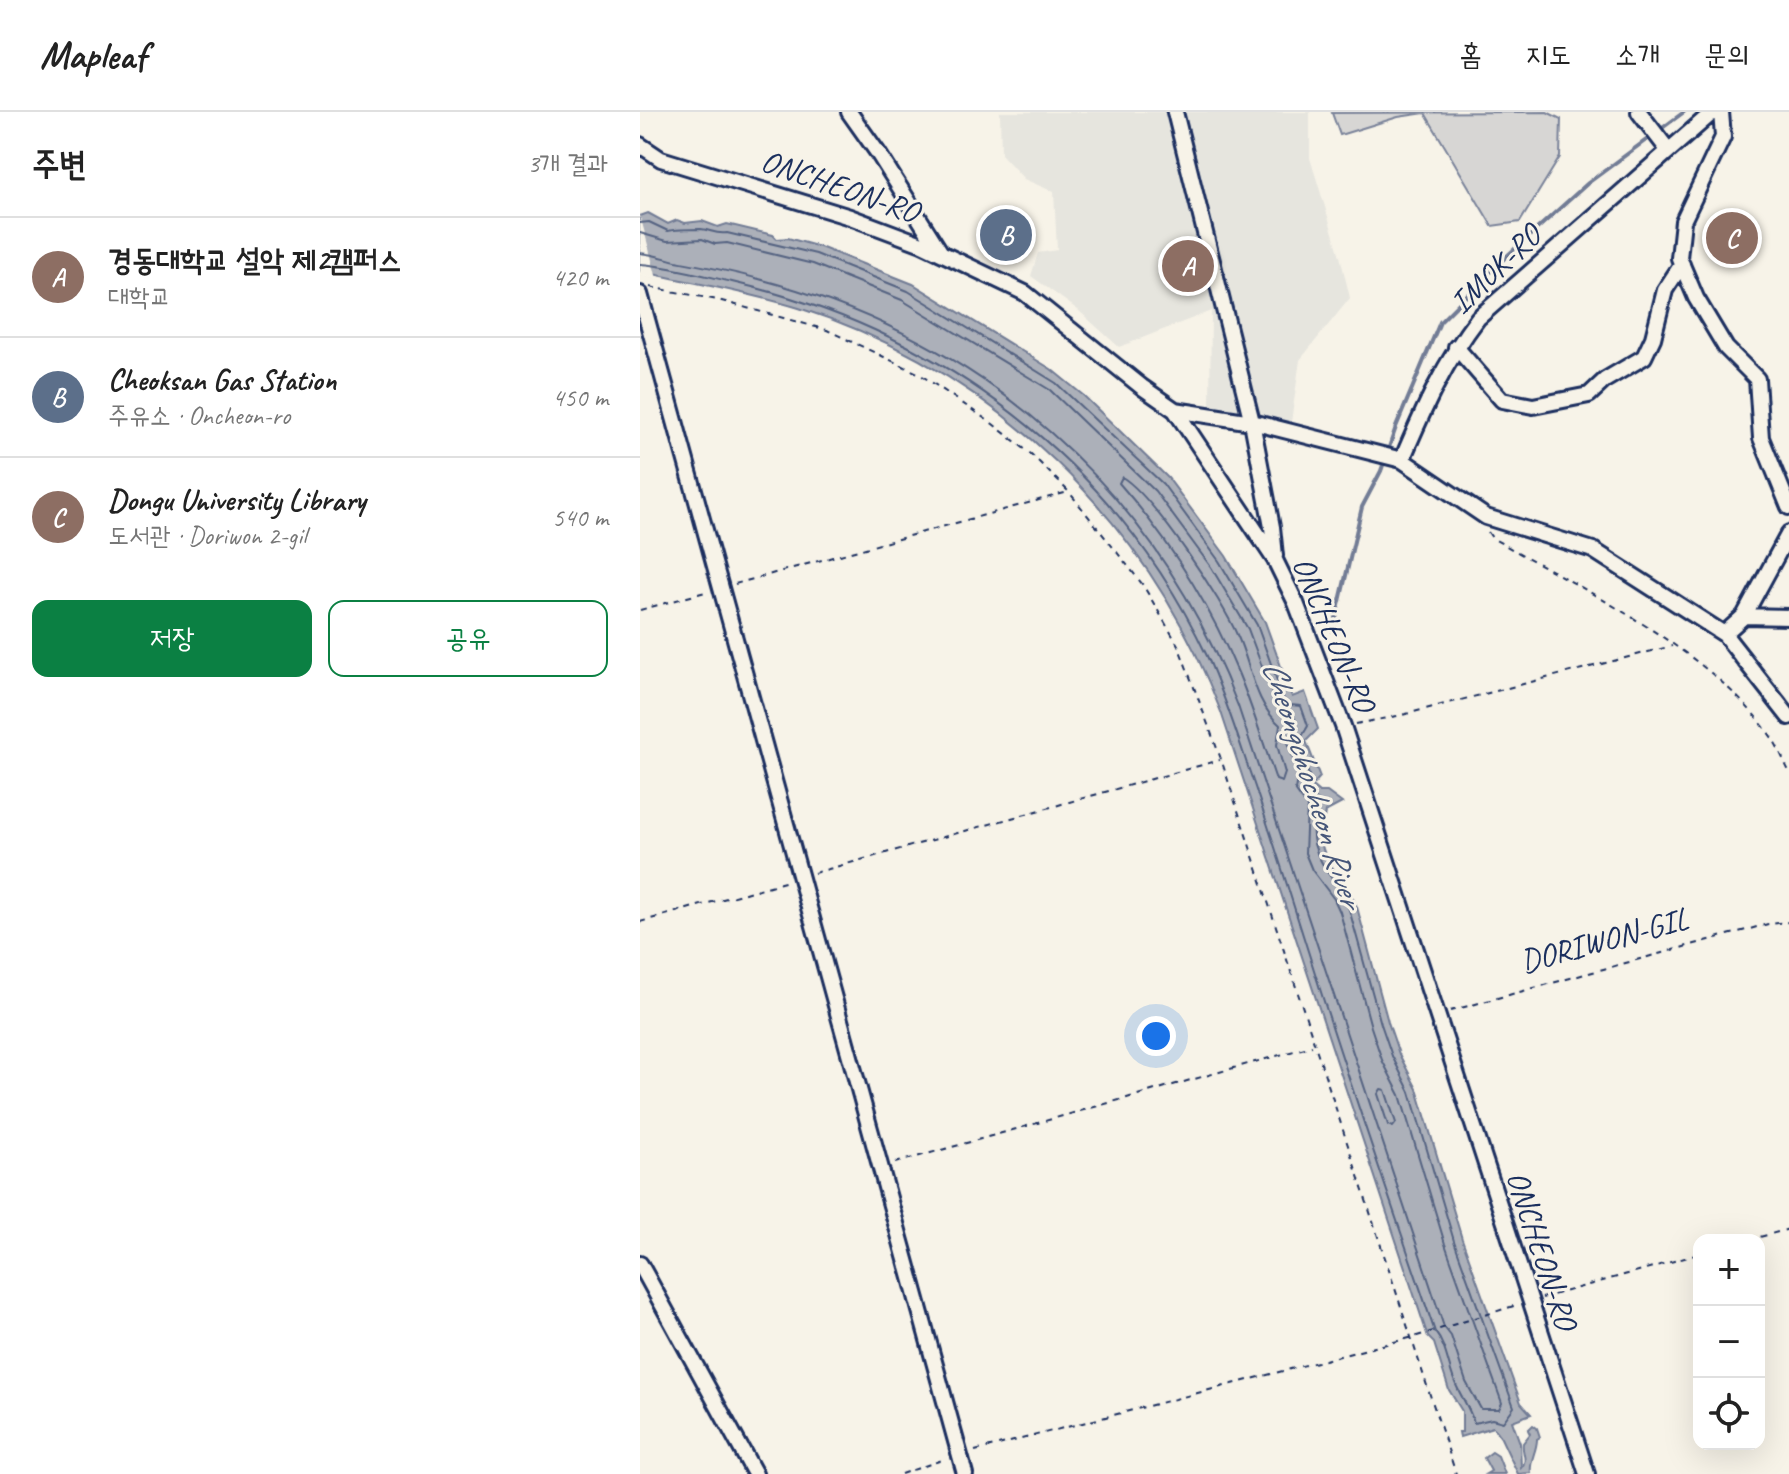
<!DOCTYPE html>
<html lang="ko">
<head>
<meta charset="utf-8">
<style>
  body { margin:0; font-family:Caveat,"Poor Story",sans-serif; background:#f6f6f6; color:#222 }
  .controls { position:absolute; right:24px; bottom:24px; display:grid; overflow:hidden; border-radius:16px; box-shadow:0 8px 32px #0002 }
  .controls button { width:72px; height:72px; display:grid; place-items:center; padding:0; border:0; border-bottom:2px solid #e0e0e0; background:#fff; color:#222; font:40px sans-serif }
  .you { position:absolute; left:516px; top:924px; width:28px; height:28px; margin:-20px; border:6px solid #fff; border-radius:50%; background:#1a73e8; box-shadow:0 0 0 12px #1a73e833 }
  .badge { display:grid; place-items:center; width:52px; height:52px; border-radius:50%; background:#0b8043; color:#fff; font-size:26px; font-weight:700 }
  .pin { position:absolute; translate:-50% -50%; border:4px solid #fff; box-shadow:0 2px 8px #0006 }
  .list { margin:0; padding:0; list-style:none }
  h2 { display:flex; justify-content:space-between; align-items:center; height:104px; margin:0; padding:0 32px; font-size:34px }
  h2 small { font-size:26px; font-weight:400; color:#767676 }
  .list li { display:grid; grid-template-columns:52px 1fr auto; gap:24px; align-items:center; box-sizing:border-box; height:120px; padding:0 32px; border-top:2px solid #e0e0e0 }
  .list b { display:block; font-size:30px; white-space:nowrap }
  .list p { margin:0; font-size:26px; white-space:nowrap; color:#767676 }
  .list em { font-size:26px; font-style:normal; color:#767676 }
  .actions { display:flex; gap:16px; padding:24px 32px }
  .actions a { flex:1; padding:18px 0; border:2px solid #0b8043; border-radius:16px; text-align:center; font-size:28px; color:#0b8043 }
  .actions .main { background:#0b8043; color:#fff }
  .icon { flex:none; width:44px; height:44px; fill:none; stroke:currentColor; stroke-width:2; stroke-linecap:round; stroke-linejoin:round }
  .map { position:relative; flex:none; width:1149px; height:1362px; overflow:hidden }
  header { display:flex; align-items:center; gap:48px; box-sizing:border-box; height:112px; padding:0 40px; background:#fff; border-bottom:2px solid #e0e0e0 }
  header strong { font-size:38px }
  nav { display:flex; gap:44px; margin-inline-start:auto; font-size:28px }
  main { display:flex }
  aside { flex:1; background:#fff }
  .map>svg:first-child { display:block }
  .built { fill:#e6e5de }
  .green { fill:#d7d6d4; stroke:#798299; stroke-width:2 }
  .water { fill:#acb0b9; stroke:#727c95; stroke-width:2 }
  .pier { fill:#f7f3e8 }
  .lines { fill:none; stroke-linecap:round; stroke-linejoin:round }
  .shore { stroke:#556382; stroke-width:2 }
  .stream { stroke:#727c95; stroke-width:4 }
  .minor-casing { stroke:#1b2f5e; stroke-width:20 }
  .path { stroke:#1b2f5e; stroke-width:2; stroke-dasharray:6 6; stroke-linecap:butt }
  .minor { stroke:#f7f3e8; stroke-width:14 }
  .labels { text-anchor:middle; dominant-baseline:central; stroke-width:6; stroke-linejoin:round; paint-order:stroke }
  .street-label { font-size:32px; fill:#1b2f5e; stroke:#f7f3e8 }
  .water-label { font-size:34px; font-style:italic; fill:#465679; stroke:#f7f3e8 }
</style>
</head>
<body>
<header>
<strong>Mapleaf</strong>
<nav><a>홈</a><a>지도</a><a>소개</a><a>문의</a></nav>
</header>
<main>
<aside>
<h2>주변<small>3개 결과</small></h2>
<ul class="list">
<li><span class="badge" style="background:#8d6e63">A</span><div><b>경동대학교 설악 제2캠퍼스</b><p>대학교</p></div><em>420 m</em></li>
<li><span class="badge" style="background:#5c6f8a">B</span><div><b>Cheoksan Gas Station</b><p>주유소 · Oncheon-ro</p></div><em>450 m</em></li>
<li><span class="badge" style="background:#8d6e63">C</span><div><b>Dongu University Library</b><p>도서관 · Doriwon 2-gil</p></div><em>540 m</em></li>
</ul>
<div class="actions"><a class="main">저장</a><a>공유</a></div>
</aside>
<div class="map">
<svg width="1149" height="1362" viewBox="0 0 1149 1362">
  <rect width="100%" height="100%" fill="#f7f3e8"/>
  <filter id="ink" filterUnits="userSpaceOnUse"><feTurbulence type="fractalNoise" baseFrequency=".0125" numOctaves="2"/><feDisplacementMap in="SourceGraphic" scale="16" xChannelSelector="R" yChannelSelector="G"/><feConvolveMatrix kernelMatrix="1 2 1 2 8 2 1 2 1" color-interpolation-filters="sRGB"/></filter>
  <g filter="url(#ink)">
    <!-- built -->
    <path class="built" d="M360,0h310v46l30,98 10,42 -50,62 -10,69 -80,-23 1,-95 -92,36 -41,-37 -47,-34 7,-23 19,-3 -3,-58 -30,-13 -23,-25z"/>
    <!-- green -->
    <path class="green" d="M907,0l14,7 -1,38 -40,65 -28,4 -67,-113 -27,4 -58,18 -8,-22z"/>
    <!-- water -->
    <path class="water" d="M8,101l20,11 9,-4 8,3 17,-2 16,6 9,-3 46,11 4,4 11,-1 32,9 93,37 138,85 33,27 84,82 58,78 39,66 27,75 13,-5 13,37 -12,12 14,36 -8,9 7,6h8l15,11 -17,9c-2,11 -4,23 -3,33 3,19 27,41 35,62l31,115 11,32 18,35 45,150 59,164 10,11 -19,7 8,22 1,25c8,-8 0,-16 2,-25l7,-9 -2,-4 5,-5 4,3 3,9 -3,2c0,12 -8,22 -6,34l-13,1 -17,-36 -8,-11 -33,10 -1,-5h3v-21l-13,-21 -15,-47 -6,-6 -207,-625c-73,-191 -225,-341 -422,-404 -52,-16 -106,-25 -159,-37v-55z
      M852,1340l6,4 7,18h-19l5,-3 -7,-13z"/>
    <!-- pier -->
    <path class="pier" d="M0,103l17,64 -17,-4z"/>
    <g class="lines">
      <!-- shore -->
      <path class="shore" d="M0,111l9,-1 19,9c9,-2 22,-2 33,-2 10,1 15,6 26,4l89,21 92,37 148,92 107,101 56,77 38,64 27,75 6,5 11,1 7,20 -10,17 11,32 -4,14 15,14c-23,48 14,68 29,106l32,115 11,32 18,36 44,149 60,166 -11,15 -11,-3 -18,4c-4,-14 -11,-23 -17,-36 -9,-17 -9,-39 -22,-55 -41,-120 -83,-241 -121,-362 -22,-69 -43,-138 -67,-206 -12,-36 -24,-73 -40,-108 -92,-195 -267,-326 -475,-374 -30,-7 -62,-16 -92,-18
        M0,121l27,8 35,-2 13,5 12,-1 86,21 89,36 148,90 105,101 56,76 37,62 28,75 6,8 12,4 2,7 -8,19 10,31 -3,17 12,17 -2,46 7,17 22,29 6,13 31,115 11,33 18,35 45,149 57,159 -3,6h-18l-15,-27 -15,-46 -7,-9 -206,-621c-83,-217 -255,-368 -479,-427 -28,-8 -56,-13 -83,-18 -12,-3 -24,-7 -36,-8
        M482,365c31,19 101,124 116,160 13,29 17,67 42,88l-3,20 8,28 -3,9 -6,-2c-12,-35 -23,-71 -37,-105 -29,-70 -70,-135 -120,-192z
        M741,977l4,1 11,33 -3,4 -5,-2 -10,-31z"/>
      <!-- stream -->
      <path class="stream" d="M693,519l29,-124 19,-36 15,-44 44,-105 58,-58 90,-81 96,-71"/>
      <defs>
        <path id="minor" d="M209,0l29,41 63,100
          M535,0l77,310 20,105 3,29
          M999,0l29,38
          M1081,0l2,25 -40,84 -4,37 17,40 30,50 31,31 4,59 28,69
          M0,33l21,14 189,58 72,27 103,49 117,94 33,23 100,150 21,43 47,123 244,748
          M0,182l325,1180
          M816,235l46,53 31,6 56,-11 16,-15 39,-23 9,-19 12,-48 17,-26
          M535,298l77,12 150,38 84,57 107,33 131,84 65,83
          M762,348c21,-50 43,-99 76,-142l235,-206
          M1104,504l45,-83
          M1084,522l20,-18 45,1
          M0,1152l115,210"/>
      </defs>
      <!-- minor casing -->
      <use href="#minor" class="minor-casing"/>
      <!-- path -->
      <path class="path" d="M10,175l68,13 109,30 91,43 75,51 38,30 38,38 74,93 35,60 43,114 235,715
        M848,420l4,6c89,50 222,114 280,200 7,10 11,22 17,33
        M95,472l333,-92
        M0,498l69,-19
        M716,612l46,-9 270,-69
        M174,761l406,-113
        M0,810l148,-41
        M810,899l318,-87 21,-2
        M255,1051l417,-117
        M1109,1128l40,-11
        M902,1186l157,-44
        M335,1339l442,-115 100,-31
        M261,1362l44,-15"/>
      <!-- minor -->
      <use href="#minor" class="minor"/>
    </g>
  </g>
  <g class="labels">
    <!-- street labels -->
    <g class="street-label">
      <text transform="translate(200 74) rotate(19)">ONCHEON-RO</text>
      <text transform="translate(855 157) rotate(-44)">IMOK-RO</text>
      <text transform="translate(694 522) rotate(67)">ONCHEON-RO</text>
      <text transform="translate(964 828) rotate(-15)">DORIWON-GIL</text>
      <text transform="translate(902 1138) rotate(72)">ONCHEON-RO</text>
    </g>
    <!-- water labels -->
    <g class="water-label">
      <text transform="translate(673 671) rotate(72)">Cheongchocheon River</text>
    </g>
  </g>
</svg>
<div class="controls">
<button>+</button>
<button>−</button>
<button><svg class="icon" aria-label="locate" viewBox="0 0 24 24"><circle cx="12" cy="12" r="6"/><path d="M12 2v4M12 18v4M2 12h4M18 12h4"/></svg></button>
</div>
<div class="you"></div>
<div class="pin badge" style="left:548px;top:154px;background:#8d6e63">A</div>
<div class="pin badge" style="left:366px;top:123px;background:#5c6f8a">B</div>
<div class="pin badge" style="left:1092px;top:126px;background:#8d6e63">C</div>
</div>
</main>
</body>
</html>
